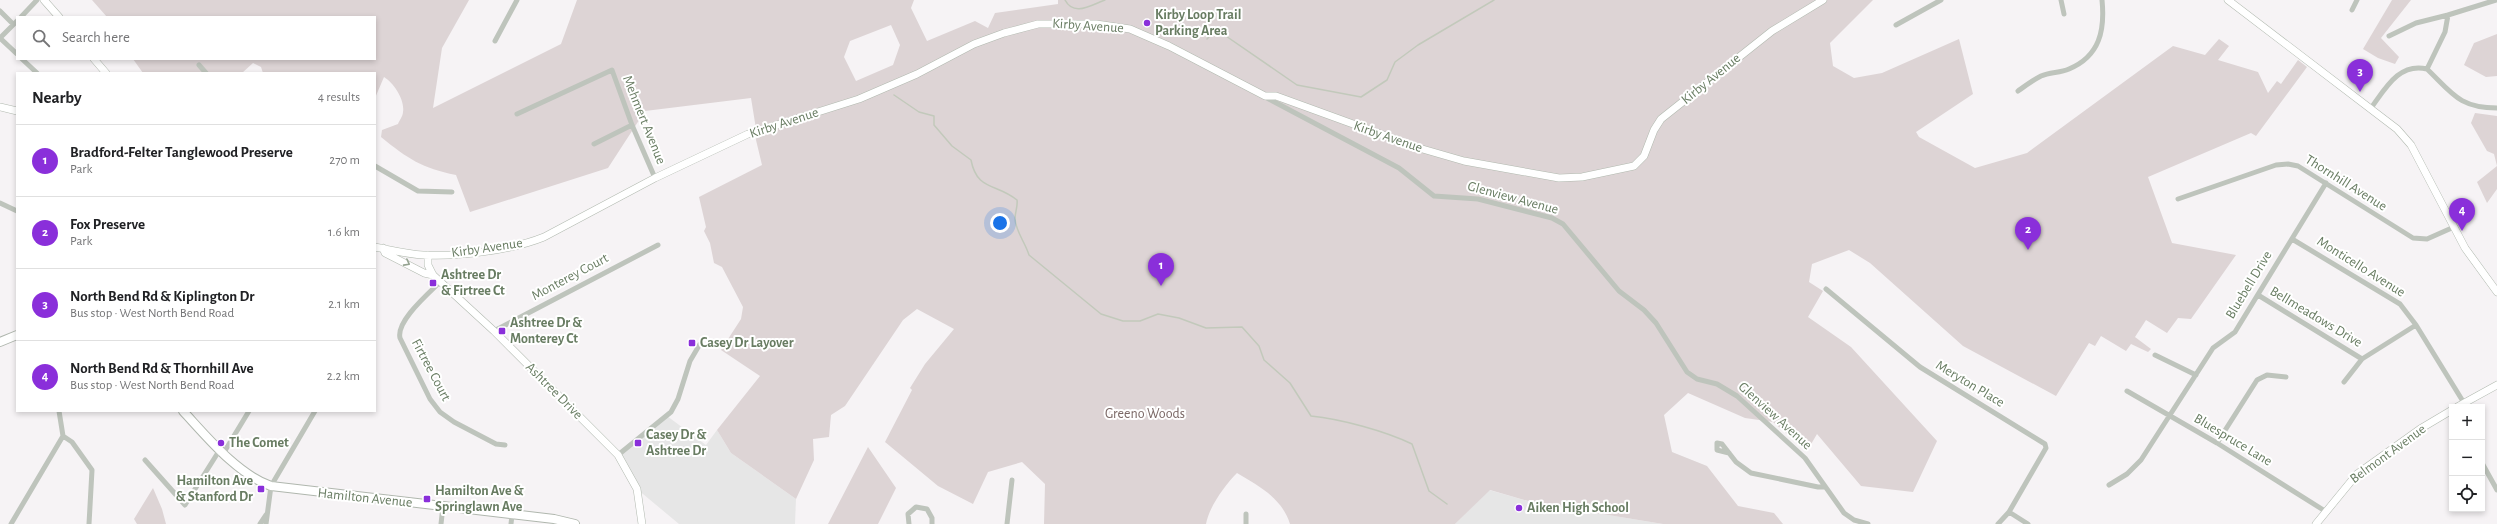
<!DOCTYPE html>
<html lang="en">
<head>
<meta charset="utf-8">
<style>
  body { margin:0; font-family:"Alegreya Sans",sans-serif; background:#f6f6f6; color:#202124 }
  .controls { position:absolute; right:12px; bottom:12px; display:grid; overflow:hidden; border-radius:0px; box-shadow:0 2px 6px #0003 }
  .controls button { width:36px; height:36px; display:grid; place-items:center; padding:0; border:0; border-bottom:1px solid #e0e0e0; background:#fff; color:#202124; font:20px sans-serif }
  .you { position:absolute; left:1000px; top:223px; width:14px; height:14px; margin:-10px; border:3px solid #fff; border-radius:50%; background:#1a73e8; box-shadow:0 0 0 6px #1a73e833 }
  .badge { display:grid; place-items:center; width:26px; height:26px; border-radius:50%; background:#8a2fda; color:#fff; font-size:13px; font-weight:700 }
  .pin { position:absolute; translate:-50% -33px; filter:drop-shadow(0 1px 2px #0008) }
  .pin::after { content:''; position:absolute; top:21px; width:14px; height:12px; background:inherit; clip-path:polygon(0 0,100% 0,50% 100%) }
  .list { margin:0; padding:0; list-style:none }
  h2 { display:flex; justify-content:space-between; align-items:center; height:52px; margin:0; padding:0 16px; font-size:17px }
  h2 small { font-size:13px; font-weight:400; color:#757577 }
  .list li { display:grid; grid-template-columns:26px 1fr auto; gap:12px; align-items:center; box-sizing:border-box; height:72px; padding:0 16px; border-top:1px solid #e0e0e0 }
  .list b { display:block; font-size:15px; white-space:nowrap }
  .list p { margin:0; font-size:13px; white-space:nowrap; color:#757577 }
  .list em { font-size:13px; font-style:normal; color:#757577 }
  .icon { flex:none; width:22px; height:22px; fill:none; stroke:currentColor; stroke-width:2; stroke-linecap:round; stroke-linejoin:round }
  .map { position:relative; flex:none; width:2497px; height:524px; overflow:hidden }
  .search { position:absolute; background:#fff; box-shadow:0 2px 6px #0003; left:16px; top:16px; width:360px; height:44px; display:flex; align-items:center; gap:10px; box-sizing:border-box; padding:0 14px; border-radius:0px; color:#757577; font-size:15px }
  .panel { position:absolute; background:#fff; box-shadow:0 2px 6px #0003; left:16px; top:72px; width:360px; height:340px; border-radius:0px }
  .map>svg:first-child { display:block }
  .built { fill:#e6e6e6 }
  .green { fill:#ddd4d5; fill-rule:evenodd }
  .lines { fill:none; stroke-linecap:round; stroke-linejoin:round }
  .stream { stroke:#c2c9bb; stroke-width:1.5 }
  .secondary-casing { stroke:#b1b9af; stroke-width:8 }
  .primary-casing { stroke:#b0b7ae; stroke-width:10 }
  .street { stroke:#bec4bc; stroke-width:5 }
  .secondary { stroke:#fff; stroke-width:7 }
  .primary { stroke:#fff; stroke-width:8 }
  .oneway { stroke:#95a391 }
  .poi-dot { fill:#8a2fda; stroke:#fff; stroke-width:1.5 }
  .labels { text-anchor:middle; dominant-baseline:central; stroke-width:4; stroke-linejoin:round; paint-order:stroke }
  .poi-label { font-size:14px; font-weight:bold; fill:#687c62; stroke:#fff; text-anchor:start }
  .street-label { font-size:14px; fill:#687c62; stroke:#fff }
  .park-label { font-size:14px; fill:#7a6765; stroke:#fff }
</style>
</head>
<body>
<div class="map">
<svg width="2497" height="524" viewBox="0 0 2497 524">
  <rect width="100%" height="100%" fill="#f6f3f5"/>
  <!-- built -->
  <path class="built" d="M667,416l39,29 11,-15 14,23 65,46 -1,25h-116l-42,-35 -19,-34z
    M1489,490l46,13 128,21h-208z"/>
  <!-- green -->
  <path class="green" d="M92,0h377l-27,48 -9,60 128,-64 16,-44h337l-3,8 16,33 48,-20 13,7 7,-15 63,-9v-4h815l-43,43 3,23 21,12 28,-5 77,-34 14,55 -57,38 3,5 56,31 52,-15 146,-107 32,9 14,-16 10,7 -11,14 40,12 10,21 9,-12 4,3 17,-24 9,7 -51,69 -5,-3 -103,44 24,66 64,12 -45,64 -13,-1 -11,15 -21,-13 -11,17 16,12 -3,3 -17,-8 -5,7 -25,-15 -6,10 -6,-3 -33,53 -93,-50 -93,-83 -21,-13 -37,14 -3,18 14,9 -15,26 43,30 86,94 -24,51 -52,-6 -44,-52 -10,17 -34,-29 -28,-4 -57,-25 -24,22 8,37 35,14 31,40 36,7 9,11h-120l-128,-21 -45,-13 -35,34h-165c-8,-26 -31,-38 -53,-51 -12,12 -28,34 -31,51h-162l1,-40 -23,-22 -34,10 -15,32 -35,-18 -53,-44 27,-52 -2,-2 15,-24 29,-35 -37,-20 -14,11 -58,86 -14,9 -2,22 -16,2 1,21 -18,39 -65,-46 -14,-23 43,-54 -39,-26 20,-31 2,-12 -21,-40 -8,-4 -4,-20 -6,-12 2,-4 -7,-30 63,-32 -6,-25 1,-5 -6,-37 -106,13 -37,57 -138,44 -14,-37c-34,-7 -48,-16 -75,-38l1,-7 16,-6c1,-3 5,-8 5,-12 2,-12 -9,-29 -19,-35l-9,21v-25h-112l-2,-6 -8,-4 -11,10h-99l-10,-14h242v-42h-268zM891,25l9,20 -7,20 -37,16 -12,-24 6,-16z
    M2392,0h19l-30,38 18,19 -4,7 -17,-6 -15,-9z
    M2497,34v42l-11,1 -22,-12 10,-22z
    M2475,113l22,3v73l-10,14 -10,-21 20,-16 -3,-12 -7,-3 -16,-28z
    M868,447l28,41 -18,36h-50z
    M153,488l9,21 4,15h-29l-3,-5z"/>
  <g class="lines">
    <!-- stream -->
    <path class="stream" d="M1065,0c9,17 26,5 40,0
      M1207,39l7,-7 9,2 74,51 64,12 26,-17 8,-18 23,-17 76,-45
      M894,95l25,17 15,4v9l18,21 19,14c6,31 25,23 46,40 1,6 -2,12 -2,19 1,13 10,23 14,36l72,59 22,7h17l18,-7 21,4 27,10 36,-1 17,19 5,14 26,23 21,33c30,3 74,15 101,28l17,47 18,13"/>
    <defs>
      <path id="secondary" d="M44,0l15,17
        M2228,0l169,129 14,16 54,103 32,44
        M94,59l12,14
        M0,107l17,4
        M375,247c16,3 32,7 48,8 35,2 89,-5 121,-18l111,-59 93,-44 111,-35 58,-25 57,-30 30,-11 34,-9h58l34,5 39,17 96,50h11l143,52 45,13 95,17 23,-1 52,-11 10,-10 10,-26 7,-11 111,-88 51,-31
        M383,248l2,5 39,20 9,2
        M428,255v10l5,10 61,56 124,124 19,34 5,35
        M2457,407l40,-22
        M2316,524l41,-50 63,-45 32,-19"/>
      <path id="primary" d="M0,342l17,-7
        M183,411c24,26 54,63 88,75l283,33 21,5"/>
    </defs>
    <!-- secondary casing -->
    <use href="#secondary" class="secondary-casing"/>
    <!-- primary casing -->
    <use href="#primary" class="primary-casing"/>
    <!-- street -->
    <path class="street" d="M2061,0l3,14
      M2352,10l5,-10
      M0,11l13,13
      M21,17l16,-17
      M1896,25l45,-25
      M2389,36l27,-13 32,-8
      M0,38l17,-17
      M0,38l17,16
      M495,41l22,-41
      M22,59l15,14
      M199,65l7,8
      M2427,69l18,-37 3,-17 48,-15
      M2018,91c7,-5 15,-11 23,-15 9,-4 19,-3 28,-7 31,-13 36,-39 33,-69
      M1265,97l134,71 35,28 44,3 74,19 11,6 56,67 25,19 12,13 31,49 10,7 20,5 20,12 68,62 39,55 10,7 14,4
      M2371,108c14,-19 28,-46 56,-39 25,24 32,39 70,39
      M517,114l95,-44 20,55 23,53
      M594,144l38,-19
      M375,166l43,25 34,1
      M2178,199l98,-34 12,-1 10,2 115,72 14,1 27,-12
      M0,203l17,8
      M2292,239l108,65 16,21 48,78
      M441,281c-13,13 -45,40 -41,57l30,61 10,13 14,10 42,22 9,1
      M1826,289l94,78 125,77 1,4 -37,64 -11,12
      M2258,295l104,64
      M494,331l164,-86
      M2155,355l41,20
      M2344,382l18,-23 54,-34
      M2127,391l90,52 108,68
      M63,436l9,6 20,28 -3,54
      M2217,443l40,-63 10,-5 19,2
      M1729,453l-12,-3v-7l5,1 14,18 15,11 67,14h7
      M223,454l26,-43
      M618,455l53,-43 7,-13 12,-38 10,-17
      M145,460l40,45 34,-54
      M2482,463l15,27
      M2109,485l18,-11 14,-14 72,-112 22,-16 91,-149
      M2009,512l19,12
      M1246,514v10
      M11,524l52,-88 -4,-25
      M260,524l6,-9
      M266,524l5,-38 44,-75
      M441,524l2,-18
      M511,524l1,-9
      M909,524l-1,-10 8,-7 11,2 5,9v6
      M1007,524l5,-44"/>
    <!-- secondary -->
    <use href="#secondary" class="secondary"/>
    <!-- primary -->
    <use href="#primary" class="primary"/>
  </g>
  <!-- one-way arrows -->
  <defs><path id="oneway-chevron" d="M-2-3.5L2.5 0L-2 3.5" fill="none" stroke-width="1.6" stroke-linecap="round" stroke-linejoin="round"/></defs>
  <use class="oneway" href="#oneway-chevron" transform="translate(407 263) rotate(28)"/>
  <!-- markers -->
  <g class="poi-dot">
    <circle cx="1147" cy="23" r="4"/>
    <rect x="429" y="279" width="8" height="8" rx="2"/>
    <rect x="498" y="327" width="8" height="8" rx="2"/>
    <rect x="688" y="339" width="8" height="8" rx="2"/>
    <circle cx="221" cy="443" r="4"/>
    <rect x="634" y="439" width="8" height="8" rx="2"/>
    <rect x="257" y="485" width="8" height="8" rx="2"/>
    <rect x="423" y="495" width="8" height="8" rx="2"/>
    <circle cx="1519" cy="508" r="4"/>
  </g>
  <g class="labels">
    <!-- poi labels -->
    <g class="poi-label">
      <text x="1155" y="15">Kirby Loop Trail<tspan x="1155" dy="16">Parking Area</tspan></text>
      <text x="441" y="275">Ashtree Dr<tspan x="441" dy="16">&amp; Firtree Ct</tspan></text>
      <text x="510" y="323">Ashtree Dr &amp;<tspan x="510" dy="16">Monterey Ct</tspan></text>
      <text x="700" y="343">Casey Dr Layover</text>
      <text x="646" y="435">Casey Dr &amp;<tspan x="646" dy="16">Ashtree Dr</tspan></text>
      <text x="229" y="443">The Comet</text>
      <text x="253" y="481" text-anchor="end">Hamilton Ave<tspan x="253" dy="16">&amp; Stanford Dr</tspan></text>
      <text x="435" y="491">Hamilton Ave &amp;<tspan x="435" dy="16">Springlawn Ave</tspan></text>
      <text x="1527" y="508">Aiken High School</text>
    </g>
    <!-- street labels -->
    <g class="street-label">
      <text transform="translate(1088 26) rotate(4)">Kirby Avenue</text>
      <text transform="translate(1711 79) rotate(-39)">Kirby Avenue</text>
      <text transform="translate(644 120) rotate(68)">Mehmert Avenue</text>
      <text transform="translate(784 123) rotate(-18)">Kirby Avenue</text>
      <text transform="translate(1388 137) rotate(19)">Kirby Avenue</text>
      <text transform="translate(2346 183) rotate(32)">Thornhill Avenue</text>
      <text transform="translate(1513 198) rotate(15)">Glenview Avenue</text>
      <text transform="translate(487 248) rotate(-8)">Kirby Avenue</text>
      <text transform="translate(2361 267) rotate(32)">Monticello Avenue</text>
      <text transform="translate(570 277) rotate(-28)">Monterey Court</text>
      <text transform="translate(2249 285) rotate(-59)">Bluebell Drive</text>
      <text transform="translate(2316 317) rotate(31)">Bellmeadows Drive</text>
      <text transform="translate(431 370) rotate(62)">Firtree Court</text>
      <text transform="translate(1970 384) rotate(31)">Meryton Place</text>
      <text transform="translate(554 391) rotate(45)">Ashtree Drive</text>
      <text transform="translate(1775 416) rotate(42)">Glenview Avenue</text>
      <text transform="translate(2233 440) rotate(31)">Bluespruce Lane</text>
      <text transform="translate(2388 454) rotate(-36)">Belmont Avenue</text>
      <text transform="translate(365 498) rotate(6)">Hamilton Avenue</text>
    </g>
    <!-- park labels -->
    <g class="park-label">
      <text x="1145" y="414">Greeno Woods</text>
    </g>
  </g>
</svg>
<div class="controls">
<button>+</button>
<button>−</button>
<button><svg class="icon" aria-label="locate" viewBox="0 0 24 24"><circle cx="12" cy="12" r="6"/><path d="M12 2v4M12 18v4M2 12h4M18 12h4"/></svg></button>
</div>
<div class="you"></div>
<div class="pin badge" style="left:1161px;top:286px">1</div>
<div class="pin badge" style="left:2028px;top:250px">2</div>
<div class="pin badge" style="left:2360px;top:92px">3</div>
<div class="pin badge" style="left:2462px;top:231px">4</div>
<div class="search"><svg class="icon" aria-label="search" viewBox="0 0 24 24"><circle cx="10" cy="10" r="6"/><path d="M15 15l6 6"/></svg>Search here</div>
<section class="panel">
<h2>Nearby<small>4 results</small></h2>
<ul class="list">
<li><span class="badge">1</span><div><b>Bradford-Felter Tanglewood Preserve</b><p>Park</p></div><em>270 m</em></li>
<li><span class="badge">2</span><div><b>Fox Preserve</b><p>Park</p></div><em>1.6 km</em></li>
<li><span class="badge">3</span><div><b>North Bend Rd &amp; Kiplington Dr</b><p>Bus stop · West North Bend Road</p></div><em>2.1 km</em></li>
<li><span class="badge">4</span><div><b>North Bend Rd &amp; Thornhill Ave</b><p>Bus stop · West North Bend Road</p></div><em>2.2 km</em></li>
</ul>
</section>
</div>
</body>
</html>
